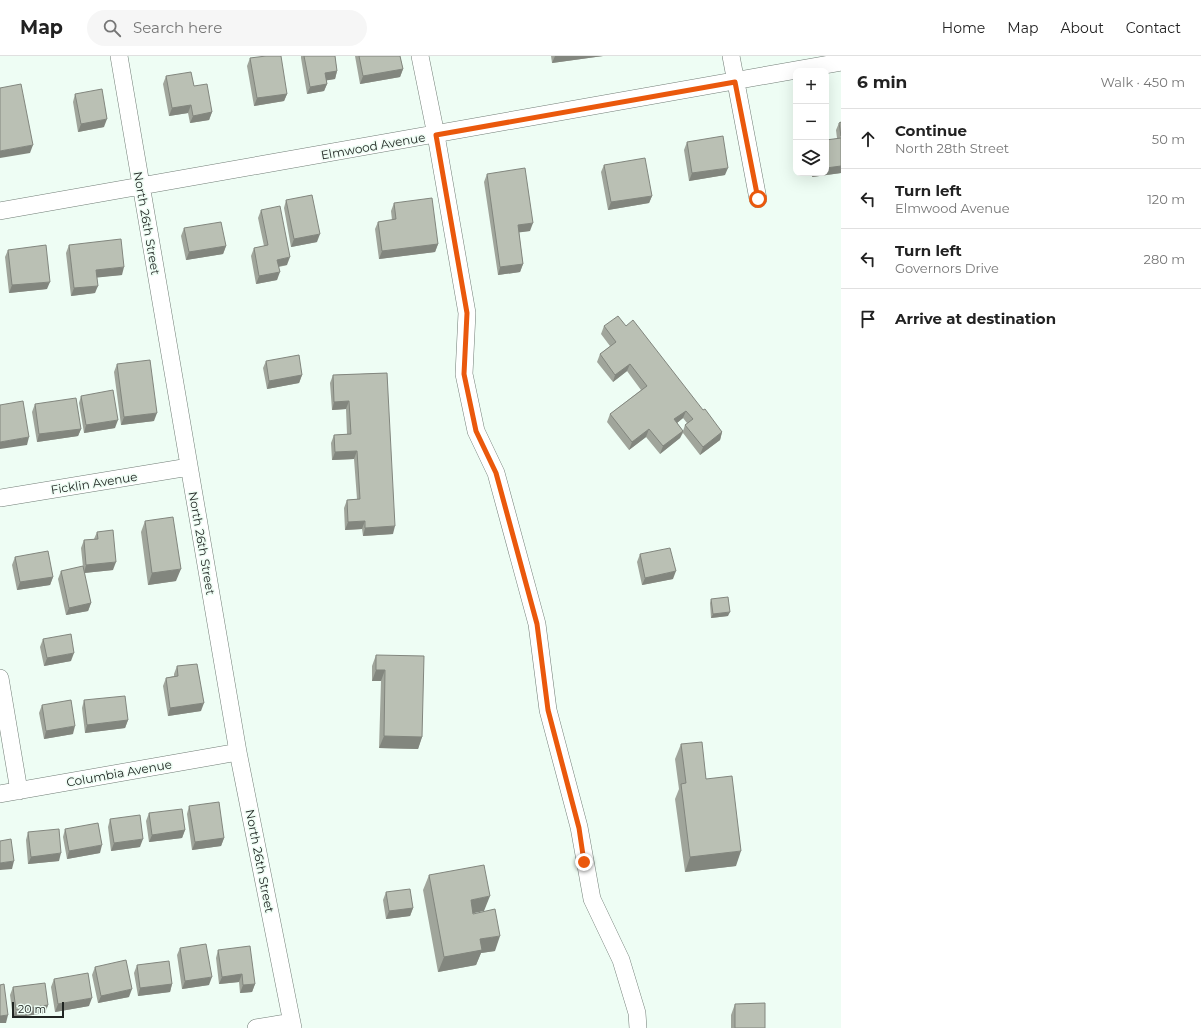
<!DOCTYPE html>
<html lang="en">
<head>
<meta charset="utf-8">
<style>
  body { margin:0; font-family:Montserrat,sans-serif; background:#f6f6f6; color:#222 }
  .controls { position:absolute; right:12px; top:12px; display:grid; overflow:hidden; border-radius:8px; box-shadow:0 4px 16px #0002 }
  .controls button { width:36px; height:36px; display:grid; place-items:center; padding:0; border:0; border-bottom:1px solid #e0e0e0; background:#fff; color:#222; font:20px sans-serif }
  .scale { position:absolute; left:12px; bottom:10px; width:52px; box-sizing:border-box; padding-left:4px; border:2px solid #202522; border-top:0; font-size:11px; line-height:14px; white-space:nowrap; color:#202522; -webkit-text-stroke:3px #eefdf4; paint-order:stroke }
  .stop { position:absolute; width:12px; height:12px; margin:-9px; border:3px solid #ea580c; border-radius:50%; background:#fff }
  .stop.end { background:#ea580c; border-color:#fff; box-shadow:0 1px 4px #0008 }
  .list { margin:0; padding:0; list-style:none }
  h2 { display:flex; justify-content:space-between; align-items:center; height:52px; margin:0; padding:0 16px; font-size:17px }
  h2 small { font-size:13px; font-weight:400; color:#767676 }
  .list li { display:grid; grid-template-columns:26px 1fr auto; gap:12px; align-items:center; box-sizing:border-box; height:60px; padding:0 16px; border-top:1px solid #e0e0e0 }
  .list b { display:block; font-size:15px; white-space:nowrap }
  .list p { margin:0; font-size:13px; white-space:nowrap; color:#767676 }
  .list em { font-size:13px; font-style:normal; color:#767676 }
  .icon { flex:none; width:22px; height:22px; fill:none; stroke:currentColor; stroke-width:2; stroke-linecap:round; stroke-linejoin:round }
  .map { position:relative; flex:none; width:841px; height:972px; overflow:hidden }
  header { display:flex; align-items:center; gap:24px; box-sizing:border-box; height:56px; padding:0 20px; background:#fff; border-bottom:1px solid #e0e0e0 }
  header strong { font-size:19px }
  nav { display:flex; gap:22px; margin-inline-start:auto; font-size:14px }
  .search { width:280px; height:36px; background:#f6f6f6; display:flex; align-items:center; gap:10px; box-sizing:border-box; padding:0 14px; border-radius:22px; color:#767676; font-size:15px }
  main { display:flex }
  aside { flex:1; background:#fff }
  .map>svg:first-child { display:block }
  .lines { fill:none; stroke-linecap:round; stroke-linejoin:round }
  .street-casing { stroke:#717d76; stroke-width:18 }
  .street { stroke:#fff; stroke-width:17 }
  .wall { fill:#a0a59b; fill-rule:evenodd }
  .shaded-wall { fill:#82867e }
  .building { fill:#bac0b4; stroke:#82867e }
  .route { stroke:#ea580c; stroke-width:5 }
  .labels { text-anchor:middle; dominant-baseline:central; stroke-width:3; stroke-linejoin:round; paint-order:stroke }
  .street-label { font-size:12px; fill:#202522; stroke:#eefdf4 }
</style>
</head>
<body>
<header>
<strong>Map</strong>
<div class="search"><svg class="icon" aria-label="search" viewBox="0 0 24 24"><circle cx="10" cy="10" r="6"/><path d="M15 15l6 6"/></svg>Search here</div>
<nav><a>Home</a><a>Map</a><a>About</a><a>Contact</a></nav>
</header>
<main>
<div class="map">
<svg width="841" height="972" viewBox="0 0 841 972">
  <rect width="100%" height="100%" fill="#eefdf4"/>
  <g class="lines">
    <defs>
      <path id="street" d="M119,0l119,696 55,276
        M420,0l16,79 31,178 -3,61 12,57 20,42 41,151 11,86 31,117 13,72 29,61 16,53 1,15
        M731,0l27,143
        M0,155l841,-149
        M0,442l189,-31
        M0,622l19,113
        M0,738l238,-42
        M256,972l36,-6"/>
    </defs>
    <!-- street casing -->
    <use href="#street" class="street-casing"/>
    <!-- street -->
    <use href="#street" class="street"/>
  </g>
  <!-- wall -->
  <path class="wall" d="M301,0h34l2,15 -2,8 -8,1v4l-3,7 -17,3 -6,-36z
    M355,0h45l3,13 -3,8 -40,7z
    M551,0h52l-51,7z
    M250,2l37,36 -3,7 -30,5 -7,-40z
    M166,20l28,10 18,26 -3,8 -19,3 -2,-10 -19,3 -6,-32z
    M75,38l29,33 -26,5 -5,-30z
    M841,66v51l-29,4v-4h14l11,-35 -1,-8 3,-7z
    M687,86l38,33 -36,6 -5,-31z
    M604,109l48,31 -3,7 -41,7 -7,-38z
    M487,118l43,57 -11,1 4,32 -3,8 -22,3 -14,-93z
    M286,144l31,42 -26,5 -7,-39z
    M394,147l44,41 -3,8 -56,7 -4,-30 3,-7 14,-2 -1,-9z
    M261,154l26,55 -8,2 -2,13 -21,4 -5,-28 3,-8 10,-2 -6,-28z
    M184,172l42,18 -3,8 -37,6 -5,-24z
    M69,189l53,30 -25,2 -2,16 -24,3 -5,-43z
    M8,194l39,39 -38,4 -4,-36z
    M604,270h22l96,106 -2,8 -20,15 -17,-22 -3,5 -20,16 -14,-17 -17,13 -22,-28 3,-8 31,-24 -14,-19 -14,11 -16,-20 3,-8 10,-8 -9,-12zM683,362l4,5 -2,2 -2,6 -6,-8z
    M266,305l36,14 -3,8 -32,6 -4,-21z
    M117,308l37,57 -33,4 -7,-53z
    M387,317l6,161 -30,2 -1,-7 -17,1 -1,-22 3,-8 10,-1 -3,-40 -22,1 -1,-17 3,-8 13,-1 -1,-25 -14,1 -2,-27 3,-8z
    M81,340l34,32 -31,5 -5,-30z
    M35,348l46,25 -3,7 -41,6 -5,-30z
    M145,465l31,60 -28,4 -7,-53z
    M97,476l16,38 -29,3 7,30 -3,8 -22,4 -8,-36 3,-8 22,-4 -2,-19 3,-8 10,-1z
    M640,498l33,25 -31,6 -5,-23z
    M15,501l38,20 -3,8 -33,5 -5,-25z
    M711,543l17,17 -17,2 -1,-15z
    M43,583l28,22 -27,5 -4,-19z
    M376,599l46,82 -4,12 -39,-1 2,-67h-9v-15z
    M177,610l24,45 -33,5 -5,-30 3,-8 8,-2v-2z
    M84,644l44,20 -3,8 -40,5 -3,-25z
    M42,649l31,29 -29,5 -5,-26z
    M681,688l25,35 30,87 -51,6 -10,-73 4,-10 -4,-30z
    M189,750l35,32 -3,8 -29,4 -5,-36z
    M149,757l36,17 -3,8 -33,4 -3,-21z
    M110,763l30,28 -29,4 -3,-24z
    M65,773l35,24 -33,6 -4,-22z
    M28,776l31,29 -31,3 -2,-24z
    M429,819l44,38 22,38 -14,2 -5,12 -38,7 -15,-82z
    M386,836l27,16 -3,8 -24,3 -3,-19z
    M180,892l29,37 -27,4 -5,-34z
    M218,894l37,34 -3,8 -12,1 -1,-11 -20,2 -3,-26z
    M137,909l35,19 -2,8 -32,4 -4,-23z
    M95,911l34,30 -31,6 -6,-28z
    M54,923l35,27 -34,6 -4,-25z
    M13,931l35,18 -3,8 -32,5 -3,-23z
    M735,948l30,24h-34v-13z"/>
  <!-- shaded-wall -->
  <path class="shaded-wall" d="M555,0h48l-51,7z
    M403,13l-3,8 -40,7 3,-8z
    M337,15l-2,8 -12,2 2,-8z
    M327,28l-3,7 -17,3 3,-7z
    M287,38l-3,7 -30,5 3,-8z
    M191,49l-3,8 -19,3 3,-8z
    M212,56l-3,8 -19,3 3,-7z
    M107,63l-3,8 -26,5 3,-8z
    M33,89l-3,8 -30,5v-7z
    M841,110v7l-29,4 2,-4h12v-5z
    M728,112l-3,7 -36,6 3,-8z
    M652,140l-3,7 -41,7 3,-8z
    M533,167l-3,8 -15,2 3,-8z
    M320,178l-3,8 -26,5 3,-8z
    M438,188l-3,8 -56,7 3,-8z
    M226,190l-3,8 -37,6 3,-8z
    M290,201l-3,8 -13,2 3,-7z
    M523,208l-3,8 -22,3 2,-8z
    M124,211l-2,8 -29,3 3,-8z
    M280,216l-3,8 -21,4 3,-8z
    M50,226l-3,7 -38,4 3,-8z
    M98,230l-3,7 -24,3 3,-8z
    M630,308l-3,7 -14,11 2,-7z
    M302,319l-3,8 -32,6 2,-8z
    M349,345l-3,8 -14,1 2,-8z
    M686,355l-3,7 -11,9 2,-8z
    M157,357l-3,8 -33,4 3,-8z
    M118,364l-3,8 -31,5 2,-8z
    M81,373l-3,7 -41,6 2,-8z
    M649,373l-3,8 -17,13 3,-8z
    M683,375l-3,7 -20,16 3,-8z
    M722,376l-2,8 -20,15 3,-8z
    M29,381l-2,8 -27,4v-7z
    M357,395l-3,8 -22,1 3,-8z
    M365,465l-3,8 -17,1 3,-8z
    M395,470l-2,8 -30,2 2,-8z
    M116,506l-3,8 -29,3 2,-8z
    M181,513l-5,12 -28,4 4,-12z
    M676,515l-3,8 -31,6 3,-7z
    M53,521l-3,8 -33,5 3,-8z
    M91,547l-3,8 -22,4 3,-7z
    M730,556l-2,4 -17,2 2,-4z
    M74,597l-3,8 -27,5 3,-8z
    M376,614h9l-4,11h-9z
    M204,647l-3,8 -33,5 2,-8z
    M128,664l-3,8 -40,5 2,-8z
    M75,670l-2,8 -29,5 2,-8z
    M384,680l38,1 -4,12 -39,-1z
    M185,774l-3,8 -33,4 3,-7z
    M224,782l-3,8 -29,4 3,-8z
    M143,783l-3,8 -29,4 3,-8z
    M102,789l-2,8 -33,6 2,-8z
    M741,795l-5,15 -51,6 5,-15z
    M61,797l-2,8 -31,3 3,-7z
    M14,805l-2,8 -12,1v-7z
    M490,840l-6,15 -19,4 6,-15z
    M413,852l-3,8 -24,3 3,-8z
    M500,880l-5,15 -14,2 -5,12 -38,7 6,-15 36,-18z
    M242,918l-3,8 -20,2 3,-7z
    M212,921l-3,8 -27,4 3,-8z
    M172,928l-2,8 -32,4 2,-8z
    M255,928l-3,8 -12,1 3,-8z
    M132,933l-3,8 -31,6 3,-7z
    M92,942l-3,8 -34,6 3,-8z
    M48,949l-3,8 -32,5 3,-8z
    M8,959l-2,8h-6v-7z"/>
  <!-- building -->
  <path class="building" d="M266,0h15l6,38 -30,4 -7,-40z
    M304,0h31l2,15 -12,2 2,11 -17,3z
    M359,0h41l3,13 -40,7z
    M191,16l3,14 13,-2 5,28 -19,4 -2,-11 -19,3 -6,-32z
    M21,28l12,61 -33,6v-63z
    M102,33l5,30 -26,5 -6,-30z
    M841,66v14l-2,-13z
    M723,80l5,32 -36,5 -5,-31z
    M841,82v28l-15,2v-28z
    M645,102l7,38 -41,6 -7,-37z
    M525,112l8,55 -15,2 5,39 -23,3 -13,-93z
    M312,139l8,39 -26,5 -8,-39z
    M432,142l6,46 -56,7 -4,-29 18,-3 -2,-16z
    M280,150l10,51 -13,3 3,12 -21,4 -5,-28 14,-3 -7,-35z
    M221,166l5,24 -37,6 -5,-24z
    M121,183l3,28 -28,3 2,16 -24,2 -5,-43z
    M46,189l4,37 -38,3 -4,-35z
    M618,260l8,10 7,-6 70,90 2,-1 17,23 -19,15 -18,-22 8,-6 -7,-8 -12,8 9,12 -20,15 -14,-17 -17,13 -22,-28 37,-28 -17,-22 -15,11 -15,-21 16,-12 -12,-16z
    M299,299l3,20 -33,6 -3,-20z
    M150,304l7,53 -33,4 -7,-53z
    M387,317l8,153 -30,2v-7l-17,1 -1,-22 13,-1 -3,-48 -22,1 -1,-17 17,-1 -2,-33 -15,1 -1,-27z
    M113,334l5,30 -32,5 -5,-29z
    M76,342l5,31 -42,5 -4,-30z
    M23,345l6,36 -29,5v-37z
    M173,461l8,52 -29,4 -7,-52z
    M113,474l3,32 -30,3 -2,-25 14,-1 -1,-7z
    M670,492l6,23 -31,7 -5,-24z
    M48,495l5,26 -33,5 -5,-25z
    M83,510l8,37 -22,5 -8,-37z
    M728,541l2,15 -17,2 -2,-15z
    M71,578l3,19 -27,5 -4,-19z
    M376,599l48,1 -2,81 -38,-1 1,-66h-9z
    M197,608l7,39 -34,5 -4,-30 12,-2 -1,-10z
    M125,640l3,24 -41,5 -3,-25z
    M71,644l4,26 -29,5 -4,-26z
    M702,686l4,37 26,-3 9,75 -51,6 -9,-73 5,-1 -5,-39z
    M219,746l5,36 -29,4 -6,-36z
    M182,753l3,21 -33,5 -3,-22z
    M140,759l3,24 -29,4 -4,-24z
    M98,767l4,22 -33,6 -4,-22z
    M59,773l2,24 -30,4 -3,-25z
    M11,783l3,22 -14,2v-22z
    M484,809l6,31 -19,4 2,14 22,-5 5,27 -20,3 2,11 -38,7 -15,-82z
    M410,833l3,19 -24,3 -3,-19z
    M206,888l6,33 -27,4 -5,-33z
    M250,890l5,38 -12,1 -1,-11 -20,3 -4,-27z
    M126,904l6,29 -31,7 -6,-29z
    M169,905l3,23 -32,4 -3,-23z
    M88,917l4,25 -34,6 -4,-25z
    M45,927l3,22 -32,5 -3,-23z
    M4,928l4,31 -8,1v-31z
    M765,947v25h-30v-24z"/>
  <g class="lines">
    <!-- route -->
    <path class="route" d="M584,806l-5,-34 -31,-118 -11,-86 -41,-151 -20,-42 -12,-57 3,-61 -31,-178 299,-53 23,117"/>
  </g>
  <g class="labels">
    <!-- street labels -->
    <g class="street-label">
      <text transform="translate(373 90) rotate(-10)">Elmwood Avenue</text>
      <text transform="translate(147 167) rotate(80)">North 26th Street</text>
      <text transform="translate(94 427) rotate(-9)">Ficklin Avenue</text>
      <text transform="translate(202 487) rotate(80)">North 26th Street</text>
      <text transform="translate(119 717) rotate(-10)">Columbia Avenue</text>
      <text transform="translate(260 805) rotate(79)">North 26th Street</text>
    </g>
  </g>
</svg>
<div class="controls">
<button>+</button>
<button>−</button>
<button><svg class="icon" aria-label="layers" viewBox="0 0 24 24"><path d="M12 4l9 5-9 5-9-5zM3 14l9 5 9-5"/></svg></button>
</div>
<div class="scale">20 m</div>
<div class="stop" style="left:758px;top:143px"></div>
<div class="stop end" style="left:584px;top:806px"></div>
</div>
<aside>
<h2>6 min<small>Walk · 450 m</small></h2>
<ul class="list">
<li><svg class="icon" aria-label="ahead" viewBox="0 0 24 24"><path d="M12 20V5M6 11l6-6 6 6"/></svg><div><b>Continue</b><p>North 28th Street</p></div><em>50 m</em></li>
<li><svg class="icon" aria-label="left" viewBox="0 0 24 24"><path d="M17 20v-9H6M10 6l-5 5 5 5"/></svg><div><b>Turn left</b><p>Elmwood Avenue</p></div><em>120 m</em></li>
<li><svg class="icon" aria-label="left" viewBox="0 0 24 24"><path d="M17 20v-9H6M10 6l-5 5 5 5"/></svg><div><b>Turn left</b><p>Governors Drive</p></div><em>280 m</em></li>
<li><svg class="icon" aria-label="arrive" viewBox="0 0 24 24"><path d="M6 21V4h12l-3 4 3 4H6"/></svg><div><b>Arrive at destination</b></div></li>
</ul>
</aside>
</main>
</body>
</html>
